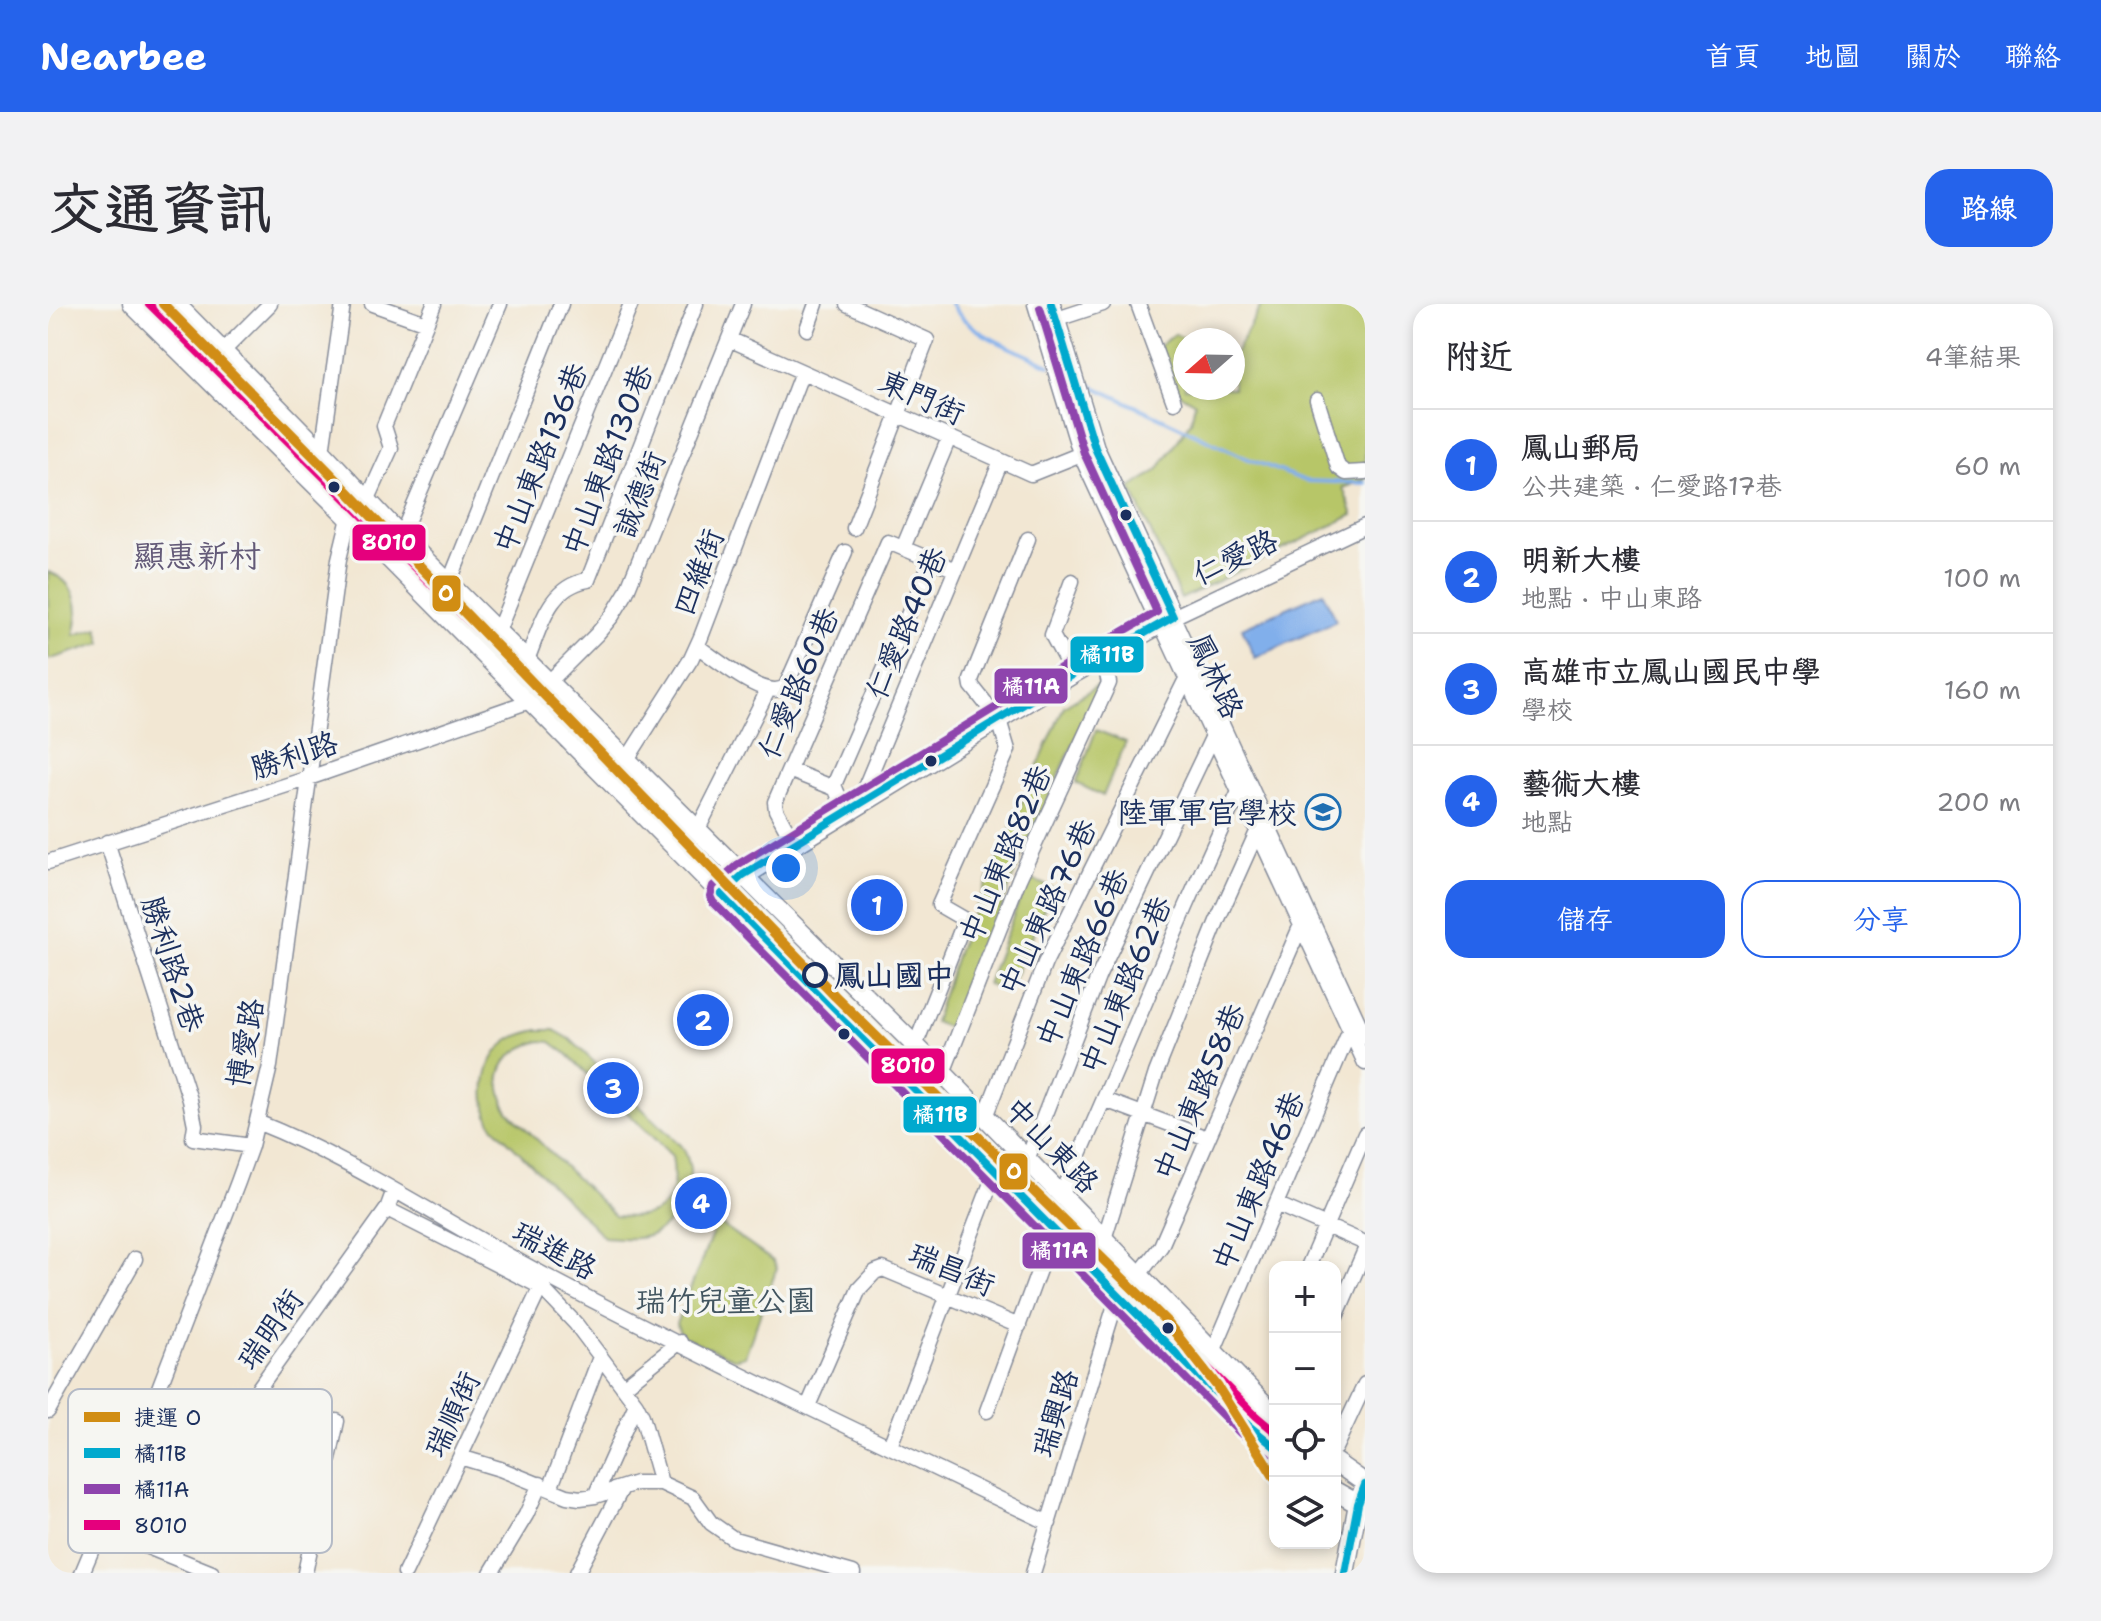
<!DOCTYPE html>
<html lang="zh-TW">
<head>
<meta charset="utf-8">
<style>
  body { margin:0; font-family:"Shantell Sans","LXGW WenKai TC",sans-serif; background:#f2f2f3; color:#2b2b33 }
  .controls { position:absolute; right:24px; bottom:24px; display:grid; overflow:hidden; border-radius:16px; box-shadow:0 4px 12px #0003 }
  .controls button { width:72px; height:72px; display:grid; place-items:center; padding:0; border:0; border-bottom:2px solid #e1e1e2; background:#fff; color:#2b2b33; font:40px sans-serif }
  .compass { position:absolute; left:1125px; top:24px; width:72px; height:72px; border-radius:50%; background:#fff; box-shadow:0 4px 12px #0003; rotate:250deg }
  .you { position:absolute; left:738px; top:564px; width:28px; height:28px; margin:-20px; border:6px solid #fff; border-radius:50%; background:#1a73e8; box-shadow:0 0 0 12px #1a73e833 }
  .badge { display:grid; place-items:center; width:52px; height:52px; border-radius:50%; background:#2563eb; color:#fff; font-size:26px; font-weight:700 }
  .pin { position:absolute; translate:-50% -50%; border:4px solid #fff; box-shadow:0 2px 8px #0006 }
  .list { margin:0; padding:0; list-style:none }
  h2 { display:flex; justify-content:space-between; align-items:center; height:104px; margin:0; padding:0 32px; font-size:34px }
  h2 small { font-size:26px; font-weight:400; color:#7c7c81 }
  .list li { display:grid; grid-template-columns:52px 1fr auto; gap:24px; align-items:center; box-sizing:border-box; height:112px; padding:0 32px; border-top:2px solid #e1e1e2 }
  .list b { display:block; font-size:30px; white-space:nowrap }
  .list p { margin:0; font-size:26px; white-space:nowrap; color:#7c7c81 }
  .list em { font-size:26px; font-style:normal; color:#7c7c81 }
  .actions { display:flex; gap:16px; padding:24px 32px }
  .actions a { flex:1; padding:18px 0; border:2px solid #2563eb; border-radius:24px; text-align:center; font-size:28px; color:#2563eb }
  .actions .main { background:#2563eb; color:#fff }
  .icon { flex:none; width:44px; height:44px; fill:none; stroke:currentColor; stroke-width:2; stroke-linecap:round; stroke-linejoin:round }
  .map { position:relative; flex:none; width:1317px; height:1269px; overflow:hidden; border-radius:24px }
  header { display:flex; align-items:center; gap:48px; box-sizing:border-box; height:112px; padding:0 40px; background:#2563eb; color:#fff }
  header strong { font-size:38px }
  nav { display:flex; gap:44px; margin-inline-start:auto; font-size:28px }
  .intro { display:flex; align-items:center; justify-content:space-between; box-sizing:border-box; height:192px; padding:0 48px }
  h1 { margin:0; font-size:56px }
  .button { padding:20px 36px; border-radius:24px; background:#2563eb; color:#fff; font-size:28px; font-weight:700 }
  main { display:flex; gap:48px; padding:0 48px }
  aside { flex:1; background:#fff; border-radius:24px; box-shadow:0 4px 12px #0003 }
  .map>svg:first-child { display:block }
  .green { fill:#b7c668; stroke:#697a63; stroke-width:2; fill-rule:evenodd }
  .water { fill:#81afeb; stroke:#4e6fa4; stroke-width:2 }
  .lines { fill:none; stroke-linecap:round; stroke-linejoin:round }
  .stream { stroke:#81afeb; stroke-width:4 }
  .minor-casing { stroke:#868b98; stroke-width:17 }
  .major-casing { stroke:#868b98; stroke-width:21 }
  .minor { stroke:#fff; stroke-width:14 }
  .major { stroke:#fff; stroke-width:18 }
  .bus-1-casing { stroke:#f6f6f2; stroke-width:14 }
  .bus-2-casing { stroke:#f6f6f2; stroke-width:14 }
  .bus-3-casing { stroke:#f6f6f2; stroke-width:14 }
  .bus-1 { stroke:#00a9ce; stroke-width:8 }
  .bus-2 { stroke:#8e44ad; stroke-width:8 }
  .bus-3 { stroke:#e5007d; stroke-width:8 }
  .metro-1-casing { stroke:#f6f6f2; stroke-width:16 }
  .metro-1 { stroke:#d18d13; stroke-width:10 }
  .bus-dot { fill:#1b2f5e; stroke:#f6f6f2; stroke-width:3 }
  .stop-dot { fill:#f6f6f2; stroke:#1b2f5e; stroke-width:4 }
  .labels { text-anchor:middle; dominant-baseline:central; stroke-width:7; stroke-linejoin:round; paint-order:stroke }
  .street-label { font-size:30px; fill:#1b2f5e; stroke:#f6f6f2 }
  .poi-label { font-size:30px; fill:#1b2f5e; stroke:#f6f6f2; text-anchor:end }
  .stop-label { font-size:30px; font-weight:bold; fill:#1b2f5e; stroke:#f6f6f2; text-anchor:start }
  .park-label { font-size:30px; fill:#425560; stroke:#f6f6f2 }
  .neighbourhood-label { font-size:32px; fill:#635a78; stroke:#f6f6f2 }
  .key { fill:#f6f6f2; stroke:#b4bac6; stroke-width:2 }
  .key-label { font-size:22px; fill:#1b2f5e }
  .line-badge { stroke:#f6f6f2; stroke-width:3 }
  .badge-label { font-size:22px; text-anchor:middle; font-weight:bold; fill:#fff }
</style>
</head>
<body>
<header>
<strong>Nearbee</strong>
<nav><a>首頁</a><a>地圖</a><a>關於</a><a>聯絡</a></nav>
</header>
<div class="intro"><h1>交通資訊</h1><a class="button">路線</a></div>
<main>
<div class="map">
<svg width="1317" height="1269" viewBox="0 0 1317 1269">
  <rect width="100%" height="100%" fill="#f6f6f2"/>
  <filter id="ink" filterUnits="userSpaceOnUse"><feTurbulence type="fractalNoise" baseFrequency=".0125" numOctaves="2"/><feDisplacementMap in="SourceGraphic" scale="16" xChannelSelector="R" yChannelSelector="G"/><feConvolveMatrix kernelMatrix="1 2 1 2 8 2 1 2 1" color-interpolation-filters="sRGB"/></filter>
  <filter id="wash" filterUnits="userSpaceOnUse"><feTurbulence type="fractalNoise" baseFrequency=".006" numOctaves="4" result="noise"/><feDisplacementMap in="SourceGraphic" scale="32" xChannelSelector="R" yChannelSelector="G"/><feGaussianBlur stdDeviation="1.8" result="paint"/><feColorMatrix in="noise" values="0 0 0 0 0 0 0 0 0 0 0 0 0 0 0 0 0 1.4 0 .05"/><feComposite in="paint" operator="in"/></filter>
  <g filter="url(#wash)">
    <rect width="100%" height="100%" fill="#f2e7d3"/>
    <!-- green -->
    <path class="green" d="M1214,0h103v175l-22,9 10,27 -172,84 -50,-111 27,-18 33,-49 4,-18 -20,-12 -16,-45 16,-12 12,6h-2v48h48v-31z
      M0,268c29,9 33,37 26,63l24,-7 4,15 -54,17z
      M1054,379l-82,176 -65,171 -21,-8 25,-75 105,-241z
      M1048,426l30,12 -23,54 -27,-13z
      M980,574l25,10 -45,105 -21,-9z
      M490,726h16l16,9 114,110c3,8 7,17 6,25 -1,22 -16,49 -35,59 -15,8 -34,5 -51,4l-112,-112c-14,-29 -9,-70 21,-87 7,-4 17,-6 25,-8zM493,737l10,1 15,11 106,103c8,47 -10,65 -57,60l-107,-105c-19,-36 -5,-60 33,-70z
      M669,918l56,39 4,7 -32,88 -10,3 -53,-23 -6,-12z"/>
    <!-- water -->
    <path class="water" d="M1275,288l13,29 -81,37 -13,-30z"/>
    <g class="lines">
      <!-- stream -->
      <path class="stream" d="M903,0c20,32 65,45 98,61
        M1034,77l164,77 60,23 59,2"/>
    </g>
  </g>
  <g filter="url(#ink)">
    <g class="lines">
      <defs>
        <path id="minor" d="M324,0l54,19
          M799,0l80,36 -73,188
          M1090,0l36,98
          M97,13l9,-13
          M1000,18l55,-18
          M759,25l9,-25
          M681,35l302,135 60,-24
          M176,46l46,-46
          M1269,96l21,67 8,6 19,-1
          M269,183l26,-183
          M1317,222l-192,91 192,420
          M855,244l46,-110
          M334,250l19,-18 99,-232
          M1024,277l-20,54 21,39
          M401,279l112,-279
          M1113,320l204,439
          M450,327l133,-327
          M649,342c18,12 70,57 89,40l59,-134
          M479,356c14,-34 21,-73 61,-80l108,-276
          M578,457l65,-102 10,-22 101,-265
          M741,466l45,18
          M810,500l143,-343
          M797,508l-11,-27 98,-225
          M649,527l71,-141
          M59,538l83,258 5,25 -2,13 58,8
          M746,539l-18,-33 -1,-8 113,-260 68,28
          M0,558l261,-84 221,-77 67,-67 15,-18 14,-23 117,-289
          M867,742l50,-126 -26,-15 69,-155 -9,-30 -27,-34 -1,-6 57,-141
          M895,769l76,-194 90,-196 -6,-26
          M1057,796l102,38
          M937,813l60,-154 141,-284
          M209,818c101,40 193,104 289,154 165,87 335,166 503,247
          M979,856l72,-185 114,-239
          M1013,892c61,-133 113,-270 177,-402
          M1228,900l89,39
          M339,905l154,78 35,37 60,80 6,12 19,67
          M1056,935l52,-166 61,-152 40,-89
          M1260,963l57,-133
          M1287,1015l30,-69
          M1165,1048l137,-322
          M575,1083l57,-45
          M760,1102l51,-117 16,-17 8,-3 136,57
          M0,1107l87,-152
          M939,1107l67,-182
          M842,1142l106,-276
          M1287,1144l30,-64
          M412,1153l40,12 67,27 13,2 15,-2 41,-13h25l32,15 18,25 23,16 119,34
          M502,1185l50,-132
          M547,1192l41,-92
          M53,1224l111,45
          M125,1252l42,-98 41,-66 131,-183 7,-19
          M34,1269l67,-159 89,-232 13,-36 19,-80 69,-507 10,-41 18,-17 24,-53 -7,-22 50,-122
          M257,1269l32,-152
          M357,1269l139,-293
          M443,1269l35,-58 14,-31
          M529,1269l45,-85
          M985,1269l85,-278 20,-19 23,-30 140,-321"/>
        <path id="major" d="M84,0l217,214 769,777 130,130 27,22
          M128,0l146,148 79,84 542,537 332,342
          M989,0l45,149 79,171
          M688,577l337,-207 100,-57 -78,-169 -44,-144
          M1287,1158l30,21
          M1287,1187l23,13
          M1297,1269l13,-69 7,-19"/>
      </defs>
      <!-- minor casing -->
      <use href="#minor" class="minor-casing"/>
      <!-- major casing -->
      <use href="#major" class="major-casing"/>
      <!-- minor -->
      <use href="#minor" class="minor"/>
      <!-- major -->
      <use href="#major" class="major"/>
      <defs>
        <path id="bus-1" d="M1003,0l44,144 78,169 -100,57 -330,201 -21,19 396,401 130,130 27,22
          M1297,1269l13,-69 7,-19"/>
        <path id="bus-2" d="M992,4l44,145 73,159 -90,52 -330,201 -24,21 -3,10 3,6 527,531 27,23"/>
        <path id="bus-3" d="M101,0c373,367 737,742 1107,1112l19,16"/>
      </defs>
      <!-- bus-1 casing -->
      <use href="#bus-1" class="bus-1-casing"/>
      <!-- bus-2 casing -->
      <use href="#bus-2" class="bus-2-casing"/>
      <!-- bus-3 casing -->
      <use href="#bus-3" class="bus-3-casing"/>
      <!-- bus-1 -->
      <use href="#bus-1" class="bus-1"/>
      <!-- bus-2 -->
      <use href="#bus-2" class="bus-2"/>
      <!-- bus-3 -->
      <use href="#bus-3" class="bus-3"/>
      <defs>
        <path id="metro-1" d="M115,0l165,167 507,525 331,325 51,65 58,92"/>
      </defs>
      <!-- metro-1 casing -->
      <use href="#metro-1" class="metro-1-casing"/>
      <!-- metro-1 -->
      <use href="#metro-1" class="metro-1"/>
    </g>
  </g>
  <!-- icons -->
  <defs>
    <symbol id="university-ring" viewBox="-11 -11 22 22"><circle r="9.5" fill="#f6f6f2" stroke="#1f6fb2" stroke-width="1.5"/><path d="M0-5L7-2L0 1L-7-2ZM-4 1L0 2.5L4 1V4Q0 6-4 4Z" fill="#1f6fb2"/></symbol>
  </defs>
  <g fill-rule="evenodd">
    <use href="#university-ring" x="1255" y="488" width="40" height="40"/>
  </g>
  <!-- markers -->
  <g class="bus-dot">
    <circle cx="286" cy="183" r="7"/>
    <circle cx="1078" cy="211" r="7"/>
    <circle cx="883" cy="457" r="7"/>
    <circle cx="796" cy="730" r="7"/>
    <circle cx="1120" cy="1024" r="7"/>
  </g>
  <circle class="stop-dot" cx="767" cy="671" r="11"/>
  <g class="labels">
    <!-- street labels -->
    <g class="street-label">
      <text transform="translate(874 93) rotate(24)">東門街</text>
      <text transform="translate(492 154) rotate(-68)">中山東路136巷</text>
      <text transform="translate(559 156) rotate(-69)">中山東路130巷</text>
      <text transform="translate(591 190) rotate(-68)">誠德街</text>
      <text transform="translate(1187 253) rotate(-25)">仁愛路</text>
      <text transform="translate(650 268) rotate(-69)">四維街</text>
      <text transform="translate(858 319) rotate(-67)">仁愛路40巷</text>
      <text transform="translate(1168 372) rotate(65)">鳳林路</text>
      <text transform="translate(750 379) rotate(-67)">仁愛路60巷</text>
      <text transform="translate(246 451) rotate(-18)">勝利路</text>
      <text transform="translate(957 550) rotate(-67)">中山東路82巷</text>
      <text transform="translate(999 603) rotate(-65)">中山東路76巷</text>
      <text transform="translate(1034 654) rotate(-67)">中山東路66巷</text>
      <text transform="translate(125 660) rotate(72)">勝利路2巷</text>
      <text transform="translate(1077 681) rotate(-67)">中山東路62巷</text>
      <text transform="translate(197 739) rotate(-80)">博愛路</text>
      <text transform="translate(1151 788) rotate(-67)">中山東路58巷</text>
      <text transform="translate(1004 841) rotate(46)">中山東路</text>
      <text transform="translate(1210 877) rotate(-67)">中山東路46巷</text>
      <text transform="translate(507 946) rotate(28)">瑞進路</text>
      <text transform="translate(904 965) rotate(23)">瑞昌街</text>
      <text transform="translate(222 1025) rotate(-55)">瑞明街</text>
      <text transform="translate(1007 1109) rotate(-73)">瑞興路</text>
      <text transform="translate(404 1110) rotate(-65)">瑞順街</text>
    </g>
    <!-- poi labels -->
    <g class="poi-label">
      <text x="1249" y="508">陸軍軍官學校</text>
    </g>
    <!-- stop labels -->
    <g class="stop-label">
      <text x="786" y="671">鳳山國中</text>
    </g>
    <!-- park labels -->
    <g class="park-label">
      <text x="678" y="996">瑞竹兒童公園</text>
    </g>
    <!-- neighbourhood labels -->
    <g class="neighbourhood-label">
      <text x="149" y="251">顯惠新村</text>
    </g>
  </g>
  <!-- legend -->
  <rect x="20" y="1085" width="264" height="164" rx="12" class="key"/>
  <rect x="36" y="1108" width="36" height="10" fill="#d18d13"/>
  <rect x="36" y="1144" width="36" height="10" fill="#00a9ce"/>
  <rect x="36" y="1180" width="36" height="10" fill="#8e44ad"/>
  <rect x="36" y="1216" width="36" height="10" fill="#e5007d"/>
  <g class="key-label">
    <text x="86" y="1121">捷運 O</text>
    <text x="86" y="1157">橘11B</text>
    <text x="86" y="1193">橘11A</text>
    <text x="86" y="1229">8010</text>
  </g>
  <g class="line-badge">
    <rect x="303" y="219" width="76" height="39" rx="8" fill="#e5007d"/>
    <rect x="383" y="270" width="31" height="39" rx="8" fill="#d18d13"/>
    <rect x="1021" y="331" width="76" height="39" rx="8" fill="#00a9ce"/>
    <rect x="945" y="363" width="76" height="38" rx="8" fill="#8e44ad"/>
    <rect x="822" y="743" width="76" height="38" rx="8" fill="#e5007d"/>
    <rect x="854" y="791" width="76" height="39" rx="8" fill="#00a9ce"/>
    <rect x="950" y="848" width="31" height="39" rx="8" fill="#d18d13"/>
    <rect x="973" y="927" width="76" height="39" rx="8" fill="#8e44ad"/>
  </g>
  <g class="badge-label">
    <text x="341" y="246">8010</text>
    <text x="398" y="297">O</text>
    <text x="1059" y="358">橘11B</text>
    <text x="983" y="390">橘11A</text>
    <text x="860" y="769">8010</text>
    <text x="892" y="818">橘11B</text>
    <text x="966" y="875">O</text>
    <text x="1011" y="954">橘11A</text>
  </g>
</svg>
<div class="controls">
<button>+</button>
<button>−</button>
<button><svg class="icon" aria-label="locate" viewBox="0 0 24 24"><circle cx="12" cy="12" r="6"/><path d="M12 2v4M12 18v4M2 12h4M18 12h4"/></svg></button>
<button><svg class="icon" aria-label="layers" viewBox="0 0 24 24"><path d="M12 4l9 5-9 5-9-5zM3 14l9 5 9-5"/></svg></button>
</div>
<svg class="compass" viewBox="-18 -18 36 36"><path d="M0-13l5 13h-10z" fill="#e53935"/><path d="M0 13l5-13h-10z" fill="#7c7c81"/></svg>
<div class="you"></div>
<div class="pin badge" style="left:829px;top:601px">1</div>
<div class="pin badge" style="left:655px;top:716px">2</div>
<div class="pin badge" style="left:565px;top:784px">3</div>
<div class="pin badge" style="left:653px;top:899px">4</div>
</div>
<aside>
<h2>附近<small>4筆結果</small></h2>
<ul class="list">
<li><span class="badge">1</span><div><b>鳳山郵局</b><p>公共建築 · 仁愛路17巷</p></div><em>60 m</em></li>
<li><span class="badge">2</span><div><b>明新大樓</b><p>地點 · 中山東路</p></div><em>100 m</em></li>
<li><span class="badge">3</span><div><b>高雄市立鳳山國民中學</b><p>學校</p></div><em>160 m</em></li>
<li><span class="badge">4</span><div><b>藝術大樓</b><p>地點</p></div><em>200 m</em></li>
</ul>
<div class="actions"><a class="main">儲存</a><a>分享</a></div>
</aside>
</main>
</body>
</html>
